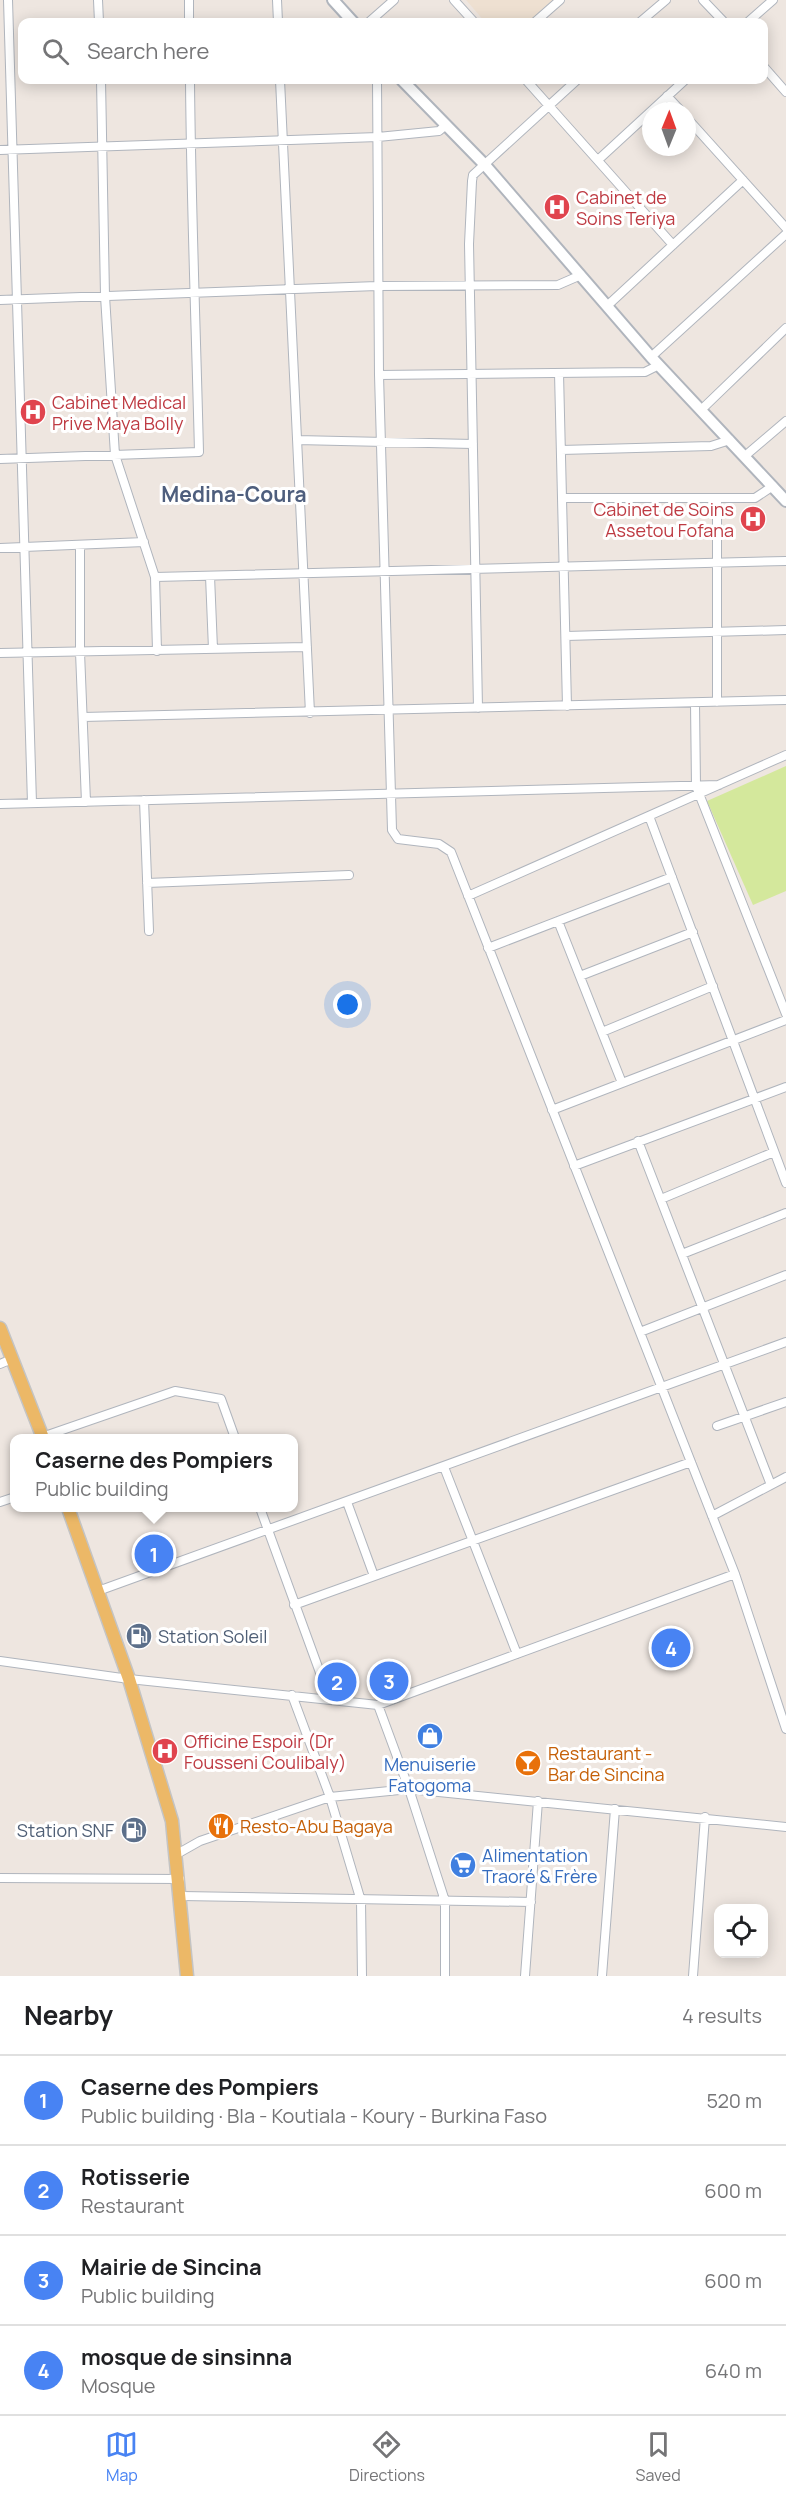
<!DOCTYPE html>
<html lang="en">
<head>
<meta charset="utf-8">
<style>
  body { margin:0; font-family:Manrope,sans-serif; background:#f6f6f6; color:#202124 }
  .controls { position:absolute; right:18px; bottom:18px; display:grid; overflow:hidden; border-radius:12px; box-shadow:0 3px 15px #0003 }
  .controls button { width:54px; height:54px; display:grid; place-items:center; padding:0; border:0; border-bottom:2px solid #e0e0e0; background:#fff; color:#202124; font:30px sans-serif }
  .compass { position:absolute; left:642px; top:102px; width:54px; height:54px; border-radius:50%; background:#fff; box-shadow:0 3px 15px #0003; rotate:1deg }
  .you { position:absolute; left:348px; top:1005px; width:21px; height:21px; margin:-15px; border:4px solid #fff; border-radius:50%; background:#1a73e8; box-shadow:0 0 0 9px #1a73e833 }
  .badge { display:grid; place-items:center; width:39px; height:39px; border-radius:50%; background:#4883f3; color:#fff; font-size:20px; font-weight:700 }
  .pin { position:absolute; translate:-50% -50%; border:3px solid #fff; box-shadow:0 2px 6px #0006 }
  .popup { position:absolute; left:10px; top:1434px; width:288px; height:78px; box-sizing:border-box; display:grid; place-content:center; border-radius:12px; background:#fff; filter:drop-shadow(0 2px 4px #0005); font-size:20px; white-space:nowrap; color:#757577 }
  .popup b { font-size:22px; color:#202124 }
  .popup::after { content:''; position:absolute; left:50%; top:100%; margin-left:-12px; border:12px solid transparent; border-top-color:#fff }
  .list { margin:0; padding:0; list-style:none }
  h2 { display:flex; justify-content:space-between; align-items:center; height:78px; margin:0; padding:0 24px; font-size:26px }
  h2 small { font-size:20px; font-weight:400; color:#757577 }
  .list li { display:grid; grid-template-columns:39px 1fr auto; gap:18px; align-items:center; box-sizing:border-box; height:90px; padding:0 24px; border-top:2px solid #e0e0e0 }
  .list b { display:block; font-size:22px; white-space:nowrap }
  .list p { margin:0; font-size:20px; white-space:nowrap; color:#757577 }
  .list em { font-size:20px; font-style:normal; color:#757577 }
  .icon { flex:none; width:33px; height:33px; fill:none; stroke:currentColor; stroke-width:2; stroke-linecap:round; stroke-linejoin:round }
  .map { position:relative; flex:none; width:786px; height:1976px; overflow:hidden }
  .search { position:absolute; background:#fff; box-shadow:0 3px 15px #0003; left:18px; right:18px; top:18px; height:66px; display:flex; align-items:center; gap:15px; box-sizing:border-box; padding:0 21px; border-radius:12px; color:#757577; font-size:22px }
  .sheet { height:438px; background:#fff }
  nav { display:flex; justify-content:space-around; align-items:center; box-sizing:border-box; height:84px; border-top:2px solid #e0e0e0; background:#fff; font-size:16px; color:#757577 }
  nav a { display:grid; justify-items:center; gap:3px }
  nav .on { color:#4883f3 }
  .map>svg:first-child { display:block }
  .education { fill:#eee0d1 }
  .pitch { fill:#d4e89c }
  .lines { fill:none; stroke-linecap:round; stroke-linejoin:round }
  .street-casing { stroke:#b0b5bd; stroke-width:10 }
  .secondary-casing { stroke:#b0b5bd; stroke-width:14 }
  .primary-casing { stroke:#c4c4c4; stroke-width:15 }
  .street { stroke:#fff; stroke-width:8 }
  .secondary { stroke:#fff; stroke-width:10 }
  .primary { stroke:#ecb867; stroke-width:12 }
  .labels { text-anchor:middle; dominant-baseline:central; stroke-width:6; stroke-linejoin:round; paint-order:stroke }
  .health-label { font-size:18px; fill:#be3a42; stroke:#fff; text-anchor:start }
  .service-label { font-size:18px; fill:#4e5e75; stroke:#fff; text-anchor:start }
  .food-label { font-size:18px; fill:#c56008; stroke:#fff; text-anchor:start }
  .shop-label { font-size:18px; fill:#366cbe; stroke:#fff }
  .quarter-label { font-size:21px; font-weight:bold; fill:#4e5e7d; stroke:#fff }
</style>
</head>
<body>
<div class="map">
<svg width="786" height="1976" viewBox="0 0 786 1976">
  <rect width="100%" height="100%" fill="#eee6e0"/>
  <!-- education -->
  <path class="education" d="M466,0h88l-25,22h-44z"/>
  <!-- pitch -->
  <path class="pitch" d="M786,766v125l-33,14 -46,-104z"/>
  <g class="lines">
    <defs>
      <path id="street" d="M8,0l24,803
        M98,0l1,22
        M189,0v22
        M277,0l1,22
        M454,0l20,22
        M703,0l21,22
        M369,22l25,-22
        M535,22l25,-22
        M640,22l26,-22
        M748,22l25,-22
        M764,67l22,25
        M101,80l4,216 10,159 40,122
        M280,80l30,633
        M377,80l2,295 13,455 6,9 41,5 12,8 284,722 51,155
        M526,80l147,165
        M667,96l14,15
        M687,118l99,110
        M0,150l378,-13 61,-6 7,-6
        M598,160l87,-80
        M0,300l377,-14 181,-1 23,-10
        M607,306l136,-126
        M651,357l135,-123
        M559,373l8,333
        M379,375l266,-3 14,-7
        M701,410l85,-82
        M297,440l176,4
        M561,450l150,-4 19,-6
        M745,456l41,-35
        M0,459l199,-7c-3,-124 -8,-248 -9,-372
        M562,498h193l18,-12
        M717,498v204
        M80,545v107l6,150
        M0,548l144,-6
        M210,576l3,73
        M566,636l220,-6
        M157,651l-2,-74 631,-16
        M0,653l307,-6
        M695,703l1,83 90,228
        M478,708l-9,-464 3,-63 1,-6 104,-95
        M83,717l703,-17
        M144,800l5,131
        M0,804l719,-19
        M649,816l137,367
        M147,883l202,-8
        M468,896l318,-141
        M558,921l64,162
        M488,948l184,-71
        M580,976l113,-44
        M602,1032l111,-46
        M552,1110l234,-90
        M638,1141l133,344
        M574,1166l212,-79
        M661,1199l113,-47
        M682,1254l104,-41
        M640,1332l146,-57
        M0,1364l12,-5
        M717,1426l69,-24
        M42,1437l133,-46 46,8 14,39
        M444,1467l73,187
        M0,1502l15,-5
        M347,1502l27,74
        M260,1508l70,192
        M712,1516l74,-39
        M98,1591l688,-249
        M294,1605l397,-143
        M0,1661l129,18 249,26 357,-131
        M292,1695l38,102 31,104 1,75
        M378,1705l31,84 36,112v75
        M177,1854l23,-13 130,-44 79,-8 377,38
        M0,1878l180,1
        M182,1896l349,6
        M525,1976l13,-175
        M602,1976l13,-167
        M693,1976l12,-159"/>
      <path id="secondary" d="M333,0l20,22
        M402,80l83,85 166,192 135,144"/>
      <path id="primary" d="M0,1328l43,110
        M68,1508l61,171 43,142 15,155"/>
    </defs>
    <!-- street casing -->
    <use href="#street" class="street-casing"/>
    <!-- secondary casing -->
    <use href="#secondary" class="secondary-casing"/>
    <!-- primary casing -->
    <use href="#primary" class="primary-casing"/>
    <!-- street -->
    <use href="#street" class="street"/>
    <!-- secondary -->
    <use href="#secondary" class="secondary"/>
    <!-- primary -->
    <use href="#primary" class="primary"/>
  </g>
  <!-- icons -->
  <defs>
    <symbol id="hospital-disc" viewBox="-11 -11 22 22"><circle r="9.5" fill="#e0444e" stroke="#fff"/><path d="M-5-5h3v3.5h4V-5h3V5h-3V1.5h-4V5h-3Z" fill="#fff"/></symbol>
    <symbol id="fuel-disc" viewBox="-11 -11 22 22"><circle r="9.5" fill="#5c6f8a" stroke="#fff"/><path d="M-5.5-6h7V0h2V4h1.3V-2.5L3-4.5l.8-.8L6-3V5H2.5V1h-1V6h-7ZM-4.2-4.7v3.2H.2V-4.7Z" fill="#fff"/></symbol>
    <symbol id="shop-disc" viewBox="-11 -11 22 22"><circle r="9.5" fill="#3f7fe0" stroke="#fff"/><path d="M-5-2.5h2.3a2.7 3.5 0 0 1 5.4 0H5L5.5 6h-11ZM-1.5-2.5h3a1.5 2.3 0 0 0-3 0Z" fill="#fff"/></symbol>
    <symbol id="bar-disc" viewBox="-11 -11 22 22"><circle r="9.5" fill="#e8710a" stroke="#fff"/><path d="M-6-5H6L.8 .8V4.5H3.5V6h-7V4.5H-.8V.8Z" fill="#fff"/></symbol>
    <symbol id="restaurant-disc" viewBox="-11 -11 22 22"><circle r="9.5" fill="#e8710a" stroke="#fff"/><path d="M-5-6h1v4h1v-4h1v4h1v-4h1v5L-1.5 .5V6h-2V.5L-5-1ZM5-6V6H3V1.5H1.5Q1.5-4 5-6Z" fill="#fff"/></symbol>
    <symbol id="supermarket-disc" viewBox="-11 -11 22 22"><circle r="9.5" fill="#3f7fe0" stroke="#fff"/><path d="M-6-5.5h2.5l.6 2H6L4.5 2H-2.5L-4.4-4H-6ZM-1.5 3.2a1.3 1.3 0 1 0 .1 0ZM3 3.2a1.3 1.3 0 1 0 .1 0Z" fill="#fff"/></symbol>
  </defs>
  <g fill-rule="evenodd">
    <use href="#hospital-disc" x="542" y="192" width="30" height="30"/>
    <use href="#hospital-disc" x="18" y="397" width="30" height="30"/>
    <use href="#hospital-disc" x="738" y="504" width="30" height="30"/>
    <use href="#fuel-disc" x="124" y="1621" width="30" height="30"/>
    <use href="#shop-disc" x="415" y="1721" width="30" height="30"/>
    <use href="#hospital-disc" x="150" y="1736" width="30" height="30"/>
    <use href="#bar-disc" x="513" y="1748" width="30" height="30"/>
    <use href="#restaurant-disc" x="206" y="1811" width="30" height="30"/>
    <use href="#fuel-disc" x="119" y="1815" width="30" height="30"/>
    <use href="#supermarket-disc" x="448" y="1850" width="30" height="30"/>
  </g>
  <g class="labels">
    <!-- health labels -->
    <g class="health-label">
      <text x="576" y="197">Cabinet de<tspan x="576" dy="21">Soins Teriya</tspan></text>
      <text x="52" y="402">Cabinet Medical<tspan x="52" dy="21">Prive Maya Bolly</tspan></text>
      <text x="734" y="509" text-anchor="end">Cabinet de Soins<tspan x="734" dy="21">Assetou Fofana</tspan></text>
      <text x="184" y="1741">Officine Espoir (Dr<tspan x="184" dy="21">Fousseni Coulibaly)</tspan></text>
    </g>
    <!-- service labels -->
    <g class="service-label">
      <text x="158" y="1636">Station Soleil</text>
      <text x="114" y="1830" text-anchor="end">Station SNF</text>
    </g>
    <!-- food labels -->
    <g class="food-label">
      <text x="548" y="1753">Restaurant -<tspan x="548" dy="21">Bar de Sincina</tspan></text>
      <text x="240" y="1826">Resto-Abu Bagaya</text>
    </g>
    <!-- shop labels -->
    <g class="shop-label">
      <text x="430" y="1764">Menuiserie<tspan x="430" dy="21">Fatogoma</tspan></text>
      <text x="482" y="1855" text-anchor="start">Alimentation<tspan x="482" dy="21">Traoré &amp; Frère</tspan></text>
    </g>
    <!-- quarter labels -->
    <g class="quarter-label">
      <text x="234" y="494">Medina-Coura</text>
    </g>
  </g>
</svg>
<div class="controls">
<button><svg class="icon" aria-label="locate" viewBox="0 0 24 24"><circle cx="12" cy="12" r="6"/><path d="M12 2v4M12 18v4M2 12h4M18 12h4"/></svg></button>
</div>
<svg class="compass" viewBox="-18 -18 36 36"><path d="M0-13l5 13h-10z" fill="#e53935"/><path d="M0 13l5-13h-10z" fill="#757577"/></svg>
<div class="you"></div>
<div class="pin badge" style="left:154px;top:1554px">1</div>
<div class="popup"><b>Caserne des Pompiers</b>Public building</div>
<div class="pin badge" style="left:337px;top:1682px">2</div>
<div class="pin badge" style="left:389px;top:1681px">3</div>
<div class="pin badge" style="left:671px;top:1648px">4</div>
<div class="search"><svg class="icon" aria-label="search" viewBox="0 0 24 24"><circle cx="10" cy="10" r="6"/><path d="M15 15l6 6"/></svg>Search here</div>
</div>
<section class="sheet">
<h2>Nearby<small>4 results</small></h2>
<ul class="list">
<li><span class="badge">1</span><div><b>Caserne des Pompiers</b><p>Public building · Bla - Koutiala - Koury - Burkina Faso</p></div><em>520 m</em></li>
<li><span class="badge">2</span><div><b>Rotisserie</b><p>Restaurant</p></div><em>600 m</em></li>
<li><span class="badge">3</span><div><b>Mairie de Sincina</b><p>Public building</p></div><em>600 m</em></li>
<li><span class="badge">4</span><div><b>mosque de sinsinna</b><p>Mosque</p></div><em>640 m</em></li>
</ul>
</section>
<nav>
<a class="on"><svg class="icon" aria-label="map" viewBox="0 0 24 24"><path d="M3 6l6-2 6 2 6-2v14l-6 2-6-2-6 2zM9 4v14M15 6v14"/></svg>Map</a>
<a><svg class="icon" aria-label="directions" viewBox="0 0 24 24"><path d="M12 3l9 9-9 9-9-9zM9 14v-3h6M13 9l2 2-2 2"/></svg>Directions</a>
<a><svg class="icon" aria-label="saved" viewBox="0 0 24 24"><path d="M7 4h10v16l-5-4-5 4z"/></svg>Saved</a>
</nav>
</body>
</html>
